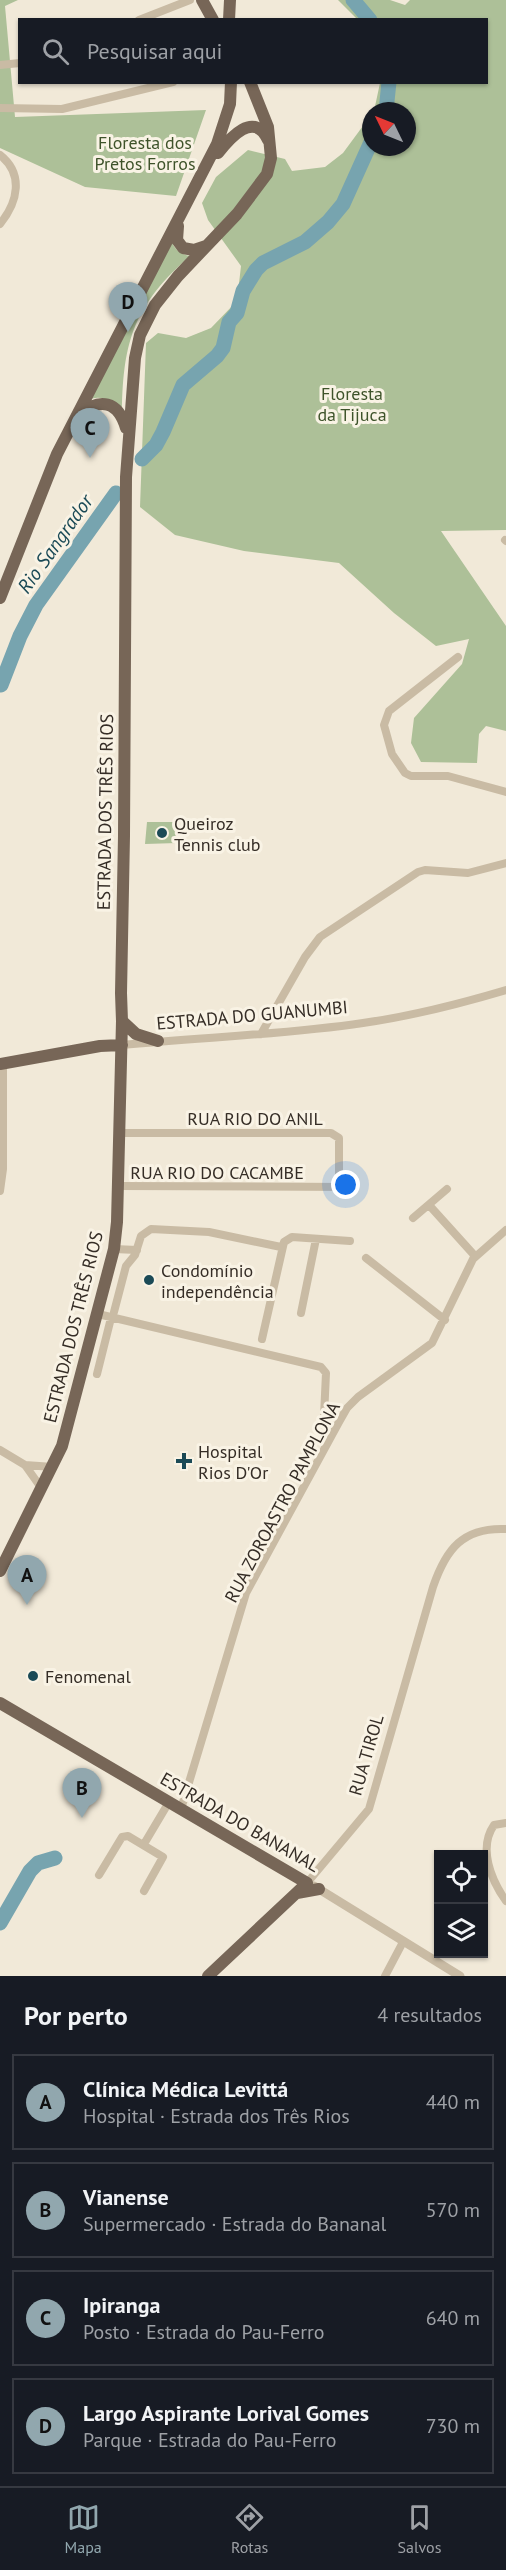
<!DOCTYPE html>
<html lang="pt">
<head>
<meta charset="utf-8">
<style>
  body { margin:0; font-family:"PT Sans",sans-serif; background:#20242c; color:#f1f3f6 }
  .controls { position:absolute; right:18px; bottom:18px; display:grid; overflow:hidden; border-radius:0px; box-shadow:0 2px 4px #0004 }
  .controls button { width:54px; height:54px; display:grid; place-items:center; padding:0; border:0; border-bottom:2px solid #363941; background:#171b24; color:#f1f3f6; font:30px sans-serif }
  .compass { position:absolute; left:362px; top:102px; width:54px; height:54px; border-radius:50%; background:#171b24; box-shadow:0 2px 4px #0004; rotate:313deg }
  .you { position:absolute; left:346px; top:1185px; width:21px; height:21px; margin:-15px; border:4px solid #fff; border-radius:50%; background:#1a73e8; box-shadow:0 0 0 9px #1a73e833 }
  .badge { display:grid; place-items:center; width:39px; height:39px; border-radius:50%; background:#91a7ae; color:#111; font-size:20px; font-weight:700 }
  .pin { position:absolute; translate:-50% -50px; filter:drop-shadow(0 2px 3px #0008) }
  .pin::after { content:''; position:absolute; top:32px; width:21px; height:18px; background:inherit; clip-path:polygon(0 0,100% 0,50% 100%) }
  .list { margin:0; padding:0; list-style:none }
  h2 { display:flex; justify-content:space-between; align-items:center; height:78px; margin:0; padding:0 24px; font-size:26px }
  h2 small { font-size:20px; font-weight:400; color:#9ea1a6 }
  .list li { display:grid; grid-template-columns:39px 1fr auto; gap:18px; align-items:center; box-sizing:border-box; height:96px; margin:0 12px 12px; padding:0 12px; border:2px solid #363941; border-radius:0px }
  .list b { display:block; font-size:22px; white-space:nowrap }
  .list p { margin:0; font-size:20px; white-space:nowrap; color:#9ea1a6 }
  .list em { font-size:20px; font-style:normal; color:#9ea1a6 }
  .icon { flex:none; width:33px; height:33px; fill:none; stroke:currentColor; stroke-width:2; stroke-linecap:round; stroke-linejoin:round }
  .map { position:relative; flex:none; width:506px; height:1976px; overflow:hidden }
  .search { position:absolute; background:#171b24; box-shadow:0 2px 4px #0004; left:18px; right:18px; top:18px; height:66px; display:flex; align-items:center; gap:15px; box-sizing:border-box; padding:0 21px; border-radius:0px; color:#9ea1a6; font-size:22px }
  .sheet { height:510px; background:#171b24 }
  nav { display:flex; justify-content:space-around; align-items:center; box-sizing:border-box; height:84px; border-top:2px solid #363941; background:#171b24; font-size:16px; color:#9ea1a6 }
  nav a { display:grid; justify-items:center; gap:3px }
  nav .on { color:#91a7ae }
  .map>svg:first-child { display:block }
  .green { fill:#adc098 }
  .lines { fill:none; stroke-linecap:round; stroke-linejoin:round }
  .river { stroke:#77a4af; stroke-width:15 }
  .minor { stroke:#c9bba4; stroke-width:8 }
  .tertiary { stroke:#c9bba4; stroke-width:9 }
  .primary { stroke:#776657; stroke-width:12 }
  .poi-dot { fill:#1b4a56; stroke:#f9f3e5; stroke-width:2 }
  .labels { text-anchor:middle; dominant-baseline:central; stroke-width:6; stroke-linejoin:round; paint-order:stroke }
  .park-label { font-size:18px; fill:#3e532a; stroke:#f9f3e5 }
  .street-label { font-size:18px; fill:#352d26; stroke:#f9f3e5 }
  .poi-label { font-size:18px; fill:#352d26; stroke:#f9f3e5; text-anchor:start }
  .water-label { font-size:20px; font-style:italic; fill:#1b4a56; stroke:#f9f3e5 }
</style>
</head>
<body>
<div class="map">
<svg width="506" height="1976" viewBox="0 0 506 1976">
  <rect width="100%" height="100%" fill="#f1e9d8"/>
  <!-- green -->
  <path class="green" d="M0,0h18l-13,6 10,111 191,-7 -30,86 -91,-9 -85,-39z
    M338,0h52l15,5 5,-5h96v530l-65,1 65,95v105l-20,-5 -7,8 -2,29 -56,-1 -10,-19 3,-25 48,-54 7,-25 -33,7 -42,-33 -55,-50 -95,-12 -69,-16 -35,-28 6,-164 12,-10 28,5 25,-10 26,-27 4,-35 -33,-46 -6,-17 14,-26 32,-27 37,9 7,12 33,-4 18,-14 28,-38v32h36v-36h-33l6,-28 106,-1v-62l-129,-1z
    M171,240c3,9 9,14 19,16 -55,48 -67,84 -68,155 -11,-8 -20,-18 -33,-11z
    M147,822h32l-2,21 -32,1z"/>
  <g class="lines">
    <!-- river -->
    <path class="river" d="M353,0l17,20
      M386,111l3,-29
      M142,459l14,-14 7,-13 20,-47 34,-29 6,-8 6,-26 8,-9 6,-22 13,-21 7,-7 42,-21 23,-20 15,-18 28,-62
      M1,685l19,-49 16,-31 80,-112
      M0,1923l30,-52 8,-8 17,-5"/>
    <!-- minor -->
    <path class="minor" d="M139,20l51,-20
      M0,65l20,-2
      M0,108l62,1 111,-27
      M0,155c24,19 18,47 0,69
      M505,540l1,1
      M458,657l-69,54 -5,14 8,29 13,19 6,3h37l58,16
      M261,1034l44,-77 15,-20 98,-65 7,-2 43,3 38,-10
      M122,1045c80,-8 161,-10 241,-22 49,-7 96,-19 143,-33
      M119,1133h212l8,5v49
      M118,1186l233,1
      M0,1191l3,-22v-105
      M429,1205l46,51
      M413,1218l34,-29
      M114,1249l23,1
      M366,1258l79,62
      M114,1312l12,-46 9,-11 6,-19 10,-7 58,3 72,15
      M301,1313l15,-74
      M98,1314l223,53 5,6 -2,43
      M262,1339l22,-97 8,-5 58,4
      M97,1374l14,-56
      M0,1450l25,15 17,24
      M25,1465l28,2
      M181,1809l65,-216 93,-171 8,-14 11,-11 74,-54 41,-84 33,-29
      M506,1823l-12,2c-16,23 -3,55 12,76
      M144,1844l25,-42
      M99,1875l23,-38 6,-1 35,21 -19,34
      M307,1883l62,-74 64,-222c13,-38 30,-60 73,-58
      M385,1976l18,-34"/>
    <!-- tertiary -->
    <path class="tertiary" d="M314,1886l146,90"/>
    <!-- primary -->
    <path class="primary" d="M202,0l11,20
      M229,20l1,-20
      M218,153c12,-15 36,-43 50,-13
      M178,226l-1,14 6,8 11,2 12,-4
      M79,415c21,-18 39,-14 47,13
      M0,598l57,-144 160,-310 13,-40 1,-22
      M122,1021l14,13 22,7
      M0,1064l100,-18 22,-1
      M0,1571l62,-125 52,-197 3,-27 5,-201 -1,-28 3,-157 2,-359 9,-119 5,-23 15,-30 23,-29 59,-62 30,-40 4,-16 -3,-31 -18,-45
      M0,1703l307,180 -99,93
      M297,1893l22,-4"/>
  </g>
  <!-- markers -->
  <g class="poi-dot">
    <circle cx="162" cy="833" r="6"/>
    <circle cx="149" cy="1280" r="6"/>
    <path d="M181 1452h6v6h6v6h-6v6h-6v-6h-6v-6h6z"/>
    <circle cx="33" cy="1676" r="6"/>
  </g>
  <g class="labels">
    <!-- park labels -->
    <g class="park-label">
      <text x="145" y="142">Floresta dos<tspan x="145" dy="21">Pretos Forros</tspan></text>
      <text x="352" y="393">Floresta<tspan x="352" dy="21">da Tijuca</tspan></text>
    </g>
    <!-- street labels -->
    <g class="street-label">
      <text transform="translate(105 812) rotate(-89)">ESTRADA DOS TRÊS RIOS</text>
      <text transform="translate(252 1015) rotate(-5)">ESTRADA DO GUANUMBI</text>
      <text x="255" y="1118">RUA RIO DO ANIL</text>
      <text x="217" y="1172">RUA RIO DO CACAMBE</text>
      <text transform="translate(73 1327) rotate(-76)">ESTRADA DOS TRÊS RIOS</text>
      <text transform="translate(282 1502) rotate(-62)">RUA ZOROASTRO PAMPLONA</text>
      <text transform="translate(366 1755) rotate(-74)">RUA TIROL</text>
      <text transform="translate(240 1822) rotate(30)">ESTRADA DO BANANAL</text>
    </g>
    <!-- poi labels -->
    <g class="poi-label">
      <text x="174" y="823">Queiroz<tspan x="174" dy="21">Tennis club</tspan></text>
      <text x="161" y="1270">Condomínio<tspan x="161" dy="21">independência</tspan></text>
      <text x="198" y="1451">Hospital<tspan x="198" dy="21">Rios D'Or</tspan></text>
      <text x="45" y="1676">Fenomenal</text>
    </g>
    <!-- water labels -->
    <g class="water-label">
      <text transform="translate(55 544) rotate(-55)">Rio Sangrador</text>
    </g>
  </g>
</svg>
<div class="controls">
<button><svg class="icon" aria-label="locate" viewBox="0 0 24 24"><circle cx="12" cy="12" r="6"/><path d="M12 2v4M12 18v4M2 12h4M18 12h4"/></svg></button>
<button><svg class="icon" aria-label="layers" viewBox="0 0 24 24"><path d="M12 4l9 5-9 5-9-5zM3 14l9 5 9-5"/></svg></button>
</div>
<svg class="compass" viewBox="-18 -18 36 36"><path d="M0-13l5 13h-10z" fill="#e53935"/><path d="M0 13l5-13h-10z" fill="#9ea1a6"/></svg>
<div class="you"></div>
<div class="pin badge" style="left:27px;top:1605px">A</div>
<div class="pin badge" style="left:82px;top:1818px">B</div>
<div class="pin badge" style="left:90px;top:458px">C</div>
<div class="pin badge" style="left:128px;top:332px">D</div>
<div class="search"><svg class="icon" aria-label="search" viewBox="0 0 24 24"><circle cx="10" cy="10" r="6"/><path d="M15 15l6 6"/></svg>Pesquisar aqui</div>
</div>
<section class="sheet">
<h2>Por perto<small>4 resultados</small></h2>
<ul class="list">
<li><span class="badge">A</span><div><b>Clínica Médica Levittá</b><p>Hospital · Estrada dos Três Rios</p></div><em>440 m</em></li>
<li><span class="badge">B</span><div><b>Vianense</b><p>Supermercado · Estrada do Bananal</p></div><em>570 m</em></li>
<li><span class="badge">C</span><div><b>Ipiranga</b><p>Posto · Estrada do Pau-Ferro</p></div><em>640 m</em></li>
<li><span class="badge">D</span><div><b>Largo Aspirante Lorival Gomes</b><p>Parque · Estrada do Pau-Ferro</p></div><em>730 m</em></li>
</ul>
</section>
<nav>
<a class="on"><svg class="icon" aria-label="map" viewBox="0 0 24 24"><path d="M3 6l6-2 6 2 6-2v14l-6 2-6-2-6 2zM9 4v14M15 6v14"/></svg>Mapa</a>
<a><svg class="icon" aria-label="directions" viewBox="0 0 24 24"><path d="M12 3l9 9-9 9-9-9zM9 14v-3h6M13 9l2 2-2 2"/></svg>Rotas</a>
<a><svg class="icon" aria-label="saved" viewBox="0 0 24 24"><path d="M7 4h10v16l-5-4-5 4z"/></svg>Salvos</a>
</nav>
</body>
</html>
